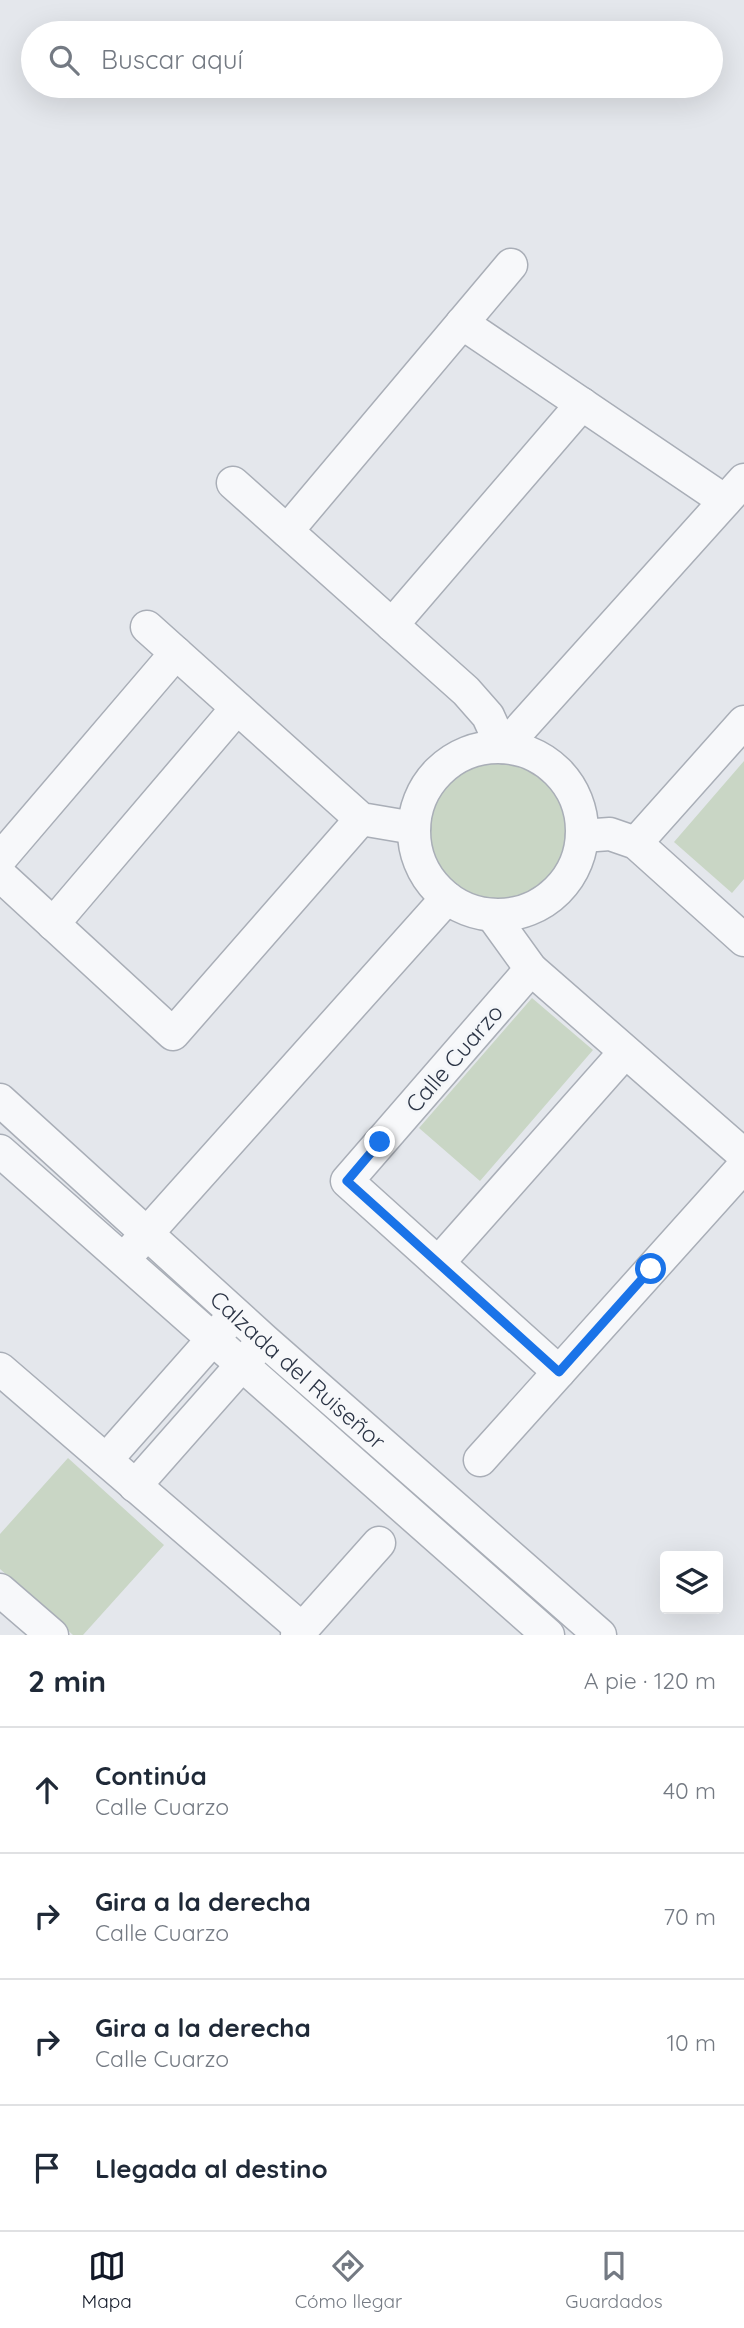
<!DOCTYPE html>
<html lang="es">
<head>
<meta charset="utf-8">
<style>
  body { margin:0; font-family:Quicksand,sans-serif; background:#f2f2f3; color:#1f2937 }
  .controls { position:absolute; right:21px; bottom:21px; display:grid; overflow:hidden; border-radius:7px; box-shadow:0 7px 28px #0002 }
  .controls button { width:63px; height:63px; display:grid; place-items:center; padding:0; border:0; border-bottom:2px solid #e0e1e3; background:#fff; color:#1f2937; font:35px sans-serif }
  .stop { position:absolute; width:21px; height:21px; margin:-16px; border:5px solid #1a73e8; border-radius:50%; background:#fff }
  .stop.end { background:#1a73e8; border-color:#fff; box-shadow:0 2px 7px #0008 }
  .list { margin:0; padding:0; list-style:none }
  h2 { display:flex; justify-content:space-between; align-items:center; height:91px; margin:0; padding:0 28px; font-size:30px }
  h2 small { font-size:23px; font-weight:400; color:#747a83 }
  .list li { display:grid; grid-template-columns:46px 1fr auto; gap:21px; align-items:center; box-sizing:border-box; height:126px; padding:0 28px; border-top:2px solid #e0e1e3 }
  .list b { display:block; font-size:26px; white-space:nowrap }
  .list p { margin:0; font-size:23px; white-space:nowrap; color:#747a83 }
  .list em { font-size:23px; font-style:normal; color:#747a83 }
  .icon { flex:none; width:38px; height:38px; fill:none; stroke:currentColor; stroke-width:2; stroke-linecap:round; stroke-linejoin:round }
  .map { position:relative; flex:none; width:744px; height:1635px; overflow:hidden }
  .search { position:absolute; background:#fff; box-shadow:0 7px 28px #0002; left:21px; right:21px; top:21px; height:77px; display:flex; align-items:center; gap:18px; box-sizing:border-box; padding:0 24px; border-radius:38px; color:#747a83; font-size:26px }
  .sheet { height:595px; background:#fff }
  nav { display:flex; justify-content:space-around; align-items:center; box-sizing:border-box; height:98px; border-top:2px solid #e0e1e3; background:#fff; font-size:19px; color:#747a83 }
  nav a { display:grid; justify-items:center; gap:4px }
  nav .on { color:#111827 }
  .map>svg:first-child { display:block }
  .green { fill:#c9d6c5 }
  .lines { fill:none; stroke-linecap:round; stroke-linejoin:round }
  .street-casing { stroke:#a9aeb7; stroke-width:35 }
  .street { stroke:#f7f8fa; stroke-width:32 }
  .route { stroke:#1a73e8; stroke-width:9 }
  .labels { text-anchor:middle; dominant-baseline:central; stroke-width:6; stroke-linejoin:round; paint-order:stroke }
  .street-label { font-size:23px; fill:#2b3445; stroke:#f4f6f9 }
</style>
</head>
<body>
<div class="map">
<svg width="744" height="1635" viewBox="0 0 744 1635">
  <rect width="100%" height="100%" fill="#e4e7ec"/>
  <!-- green -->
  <path class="green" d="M430 832a72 72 0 1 1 144 0a72 72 0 1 1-144 0Z
    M744,761v118l-12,14 -58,-51z
    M532,998l61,52 -113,131 -61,-53z
    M68,1458l96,87 -81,90h-10l-73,-66v-35z"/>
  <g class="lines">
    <defs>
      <g id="street">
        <path d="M462,323l263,178"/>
        <path d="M233,483l233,208 22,25 14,31"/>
        <path d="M287,531l224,-266"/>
        <path d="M392,625l190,-221"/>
        <path d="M147,627l214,192 53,9"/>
        <path d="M504,747l240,-267"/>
        <circle cx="498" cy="831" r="84"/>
        <path d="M582,836l28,-2 26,9 108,97"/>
        <path d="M636,843l108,-121"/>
        <path d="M0,859l176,-206"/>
        <path d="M0,875l173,159 188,-215"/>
        <path d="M492,915l39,54 213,186"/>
        <path d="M53,924l184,-216"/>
        <path d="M531,969l-184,212 212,191"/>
        <path id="s1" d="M0,1100l264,240 336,295"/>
        <path d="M0,1151l548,484"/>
        <path d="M133,1249l314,-351"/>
        <path d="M438,1263l187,-211"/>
        <path d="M0,1369l302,260"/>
        <path d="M106,1460l121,-137"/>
        <path d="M480,1460l264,-294"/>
        <path d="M135,1486l120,-136"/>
        <path d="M0,1590l52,45"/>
        <path d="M297,1635l82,-92"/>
      </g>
    </defs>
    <!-- street casing -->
    <use href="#street" class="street-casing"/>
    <!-- street -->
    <use href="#street" class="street"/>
  </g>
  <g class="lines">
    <!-- route -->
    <path class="route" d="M380,1142l-33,39 212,191 92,-103"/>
  </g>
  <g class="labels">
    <!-- street labels -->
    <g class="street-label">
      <text transform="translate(454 1058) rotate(-49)">Calle Cuarzo</text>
      <text stroke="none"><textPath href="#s1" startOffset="402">Calzada del Ruiseñor</textPath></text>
    </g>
  </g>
</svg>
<div class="controls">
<button><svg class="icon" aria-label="layers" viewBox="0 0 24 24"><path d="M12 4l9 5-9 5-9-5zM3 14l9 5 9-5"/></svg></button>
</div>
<div class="stop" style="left:651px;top:1269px"></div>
<div class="stop end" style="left:380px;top:1142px"></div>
<div class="search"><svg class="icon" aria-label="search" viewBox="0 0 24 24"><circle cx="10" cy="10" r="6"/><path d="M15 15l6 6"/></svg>Buscar aquí</div>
</div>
<section class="sheet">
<h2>2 min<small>A pie · 120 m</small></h2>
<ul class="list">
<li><svg class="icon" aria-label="ahead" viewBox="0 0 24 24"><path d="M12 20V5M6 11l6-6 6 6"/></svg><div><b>Continúa</b><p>Calle Cuarzo</p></div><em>40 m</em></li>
<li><svg class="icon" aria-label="right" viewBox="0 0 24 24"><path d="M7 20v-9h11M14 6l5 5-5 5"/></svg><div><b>Gira a la derecha</b><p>Calle Cuarzo</p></div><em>70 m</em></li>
<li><svg class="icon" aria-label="right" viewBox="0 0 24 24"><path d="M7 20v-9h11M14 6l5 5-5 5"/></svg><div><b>Gira a la derecha</b><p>Calle Cuarzo</p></div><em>10 m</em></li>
<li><svg class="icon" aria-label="arrive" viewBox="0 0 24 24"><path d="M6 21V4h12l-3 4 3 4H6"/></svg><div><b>Llegada al destino</b></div></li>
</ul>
</section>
<nav>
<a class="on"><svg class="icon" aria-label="map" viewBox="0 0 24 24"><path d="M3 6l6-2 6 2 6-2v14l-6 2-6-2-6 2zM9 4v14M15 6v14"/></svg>Mapa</a>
<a><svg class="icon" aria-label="directions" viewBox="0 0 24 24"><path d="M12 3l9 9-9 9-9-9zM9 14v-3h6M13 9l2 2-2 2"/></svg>Cómo llegar</a>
<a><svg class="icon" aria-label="saved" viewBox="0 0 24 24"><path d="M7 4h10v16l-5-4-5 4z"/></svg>Guardados</a>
</nav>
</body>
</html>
